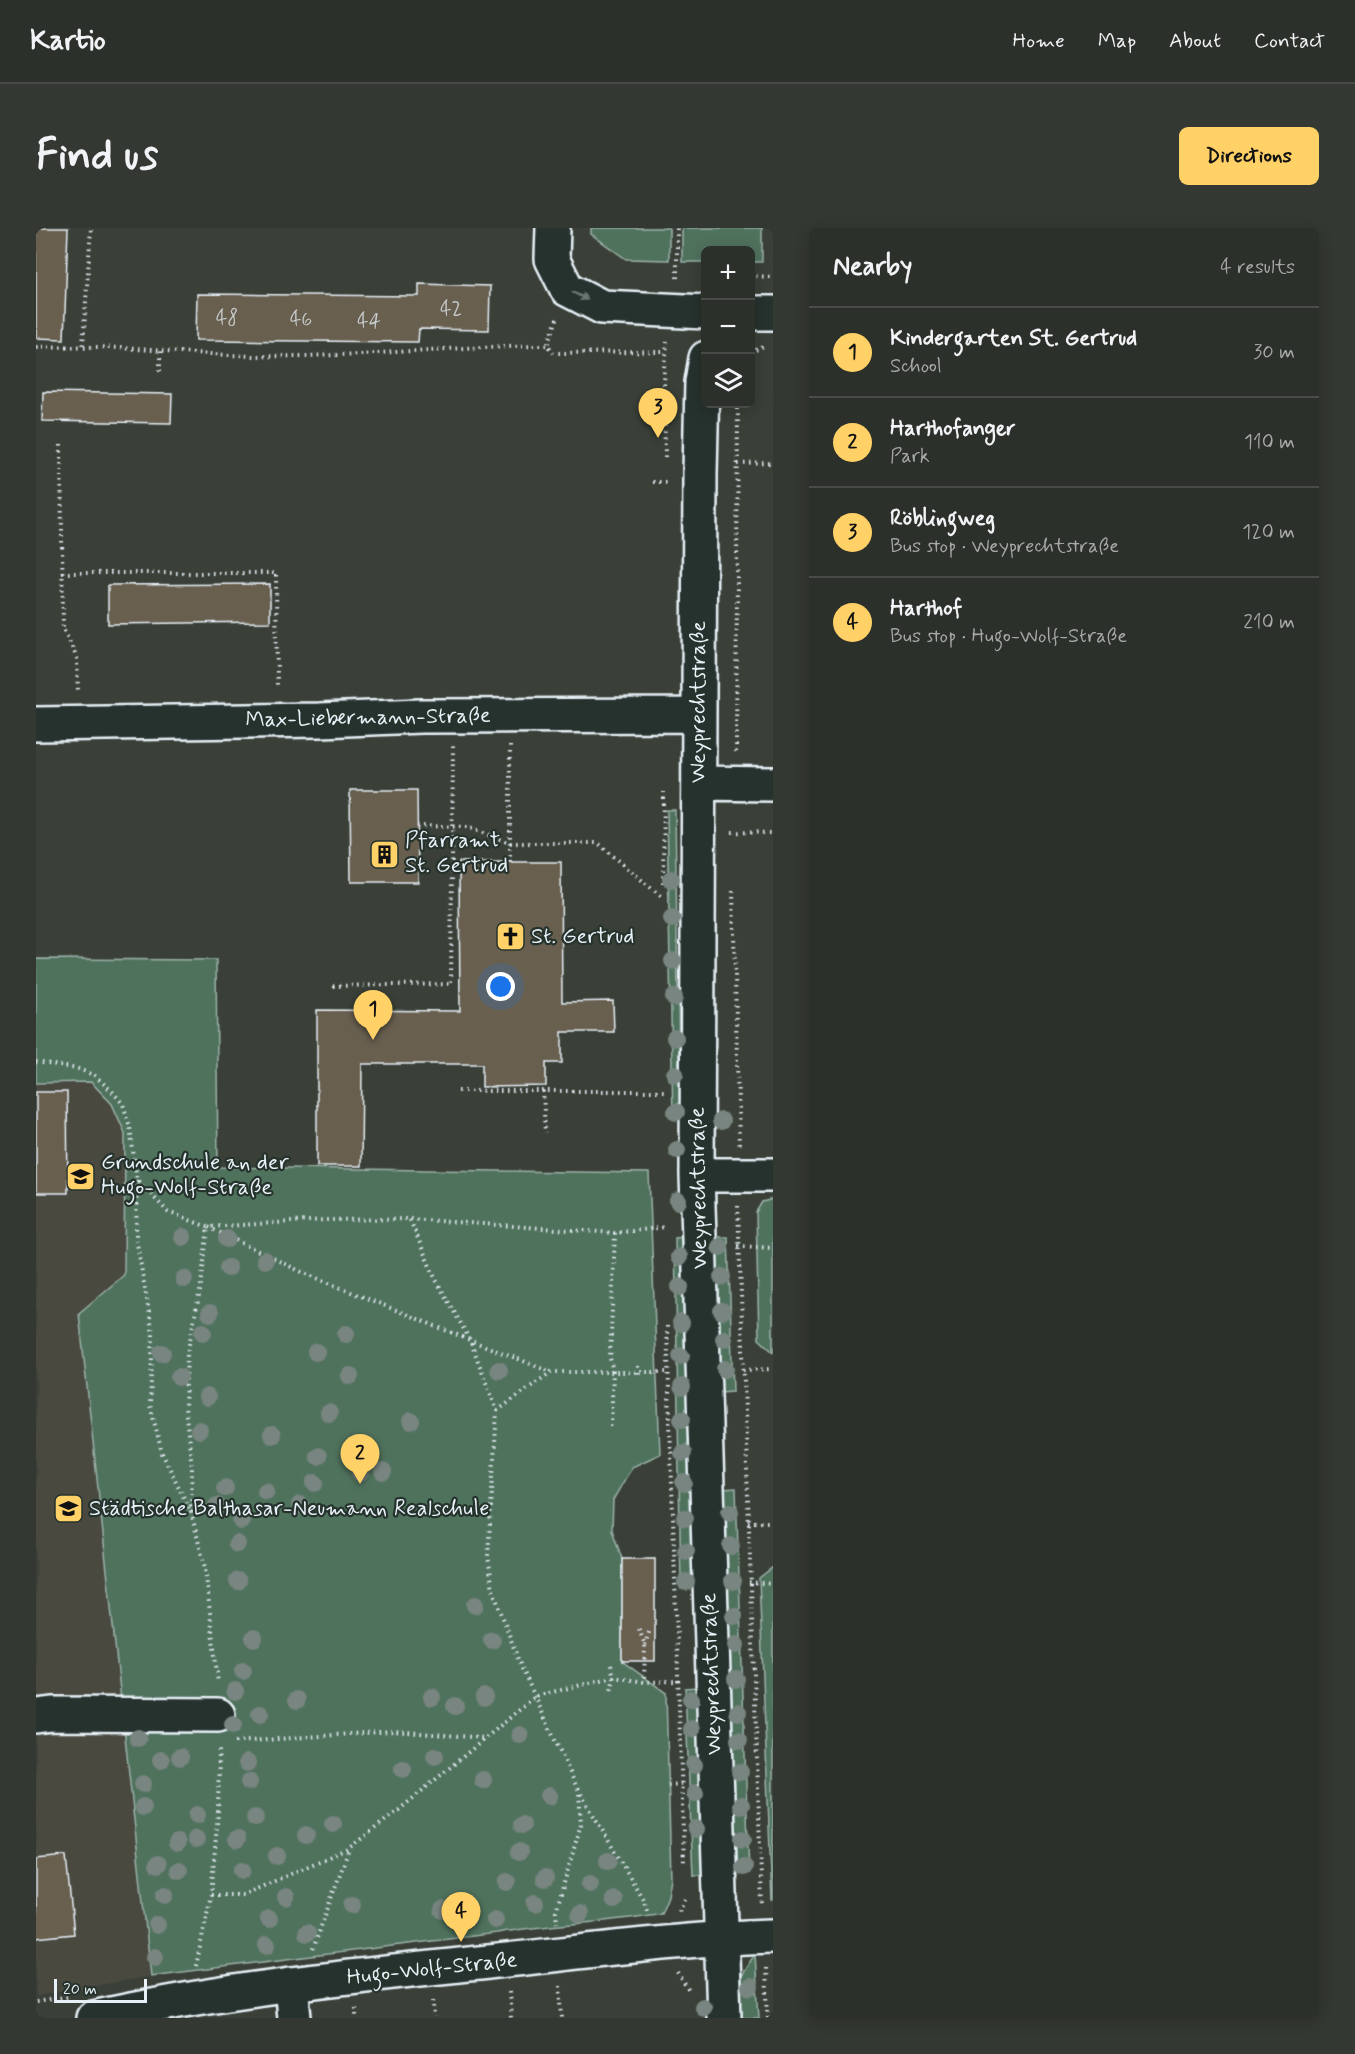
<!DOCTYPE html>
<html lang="en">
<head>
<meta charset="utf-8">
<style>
  body { margin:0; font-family:Mynerve,sans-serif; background:#343832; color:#f1f3f6 }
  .controls { position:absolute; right:18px; top:18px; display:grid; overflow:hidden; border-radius:9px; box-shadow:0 3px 15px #0003 }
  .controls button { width:54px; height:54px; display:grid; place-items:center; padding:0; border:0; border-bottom:2px solid #484b47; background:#2c302a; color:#f1f3f6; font:30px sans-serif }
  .scale { position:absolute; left:18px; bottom:15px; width:93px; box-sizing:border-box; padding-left:6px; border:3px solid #e8f1f8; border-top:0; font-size:16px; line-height:21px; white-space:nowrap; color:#e8f1f8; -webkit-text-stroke:4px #26332d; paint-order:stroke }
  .you { position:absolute; left:465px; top:759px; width:21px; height:21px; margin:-15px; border:4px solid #fff; border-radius:50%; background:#1a73e8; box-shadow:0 0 0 9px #1a73e833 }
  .badge { display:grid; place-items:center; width:39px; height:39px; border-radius:50%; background:#ffd166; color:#111; font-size:20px; font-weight:700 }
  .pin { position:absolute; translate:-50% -50px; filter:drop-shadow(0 2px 3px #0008) }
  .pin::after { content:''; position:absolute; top:32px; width:21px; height:18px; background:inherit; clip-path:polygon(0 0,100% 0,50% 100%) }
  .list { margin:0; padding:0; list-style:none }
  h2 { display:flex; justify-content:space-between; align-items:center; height:78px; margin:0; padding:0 24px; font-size:26px }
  h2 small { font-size:20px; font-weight:400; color:#a6a9a8 }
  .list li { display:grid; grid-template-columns:39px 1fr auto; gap:18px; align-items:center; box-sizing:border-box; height:90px; padding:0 24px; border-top:2px solid #484b47 }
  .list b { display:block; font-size:22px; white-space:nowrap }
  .list p { margin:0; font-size:20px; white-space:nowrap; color:#a6a9a8 }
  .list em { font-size:20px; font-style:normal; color:#a6a9a8 }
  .icon { flex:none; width:33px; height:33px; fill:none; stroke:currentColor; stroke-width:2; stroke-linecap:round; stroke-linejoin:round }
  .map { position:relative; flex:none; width:737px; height:1790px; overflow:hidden; border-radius:9px }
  header { display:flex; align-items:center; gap:36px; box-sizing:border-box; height:84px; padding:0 30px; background:#2c302a; border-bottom:2px solid #484b47 }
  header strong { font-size:28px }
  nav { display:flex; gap:33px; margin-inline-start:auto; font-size:21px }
  .intro { display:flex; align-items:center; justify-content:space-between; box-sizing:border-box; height:144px; padding:0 36px }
  h1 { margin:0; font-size:42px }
  .button { padding:15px 27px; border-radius:9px; background:#ffd166; color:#111; font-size:21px; font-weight:700 }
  main { display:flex; gap:36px; padding:0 36px }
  aside { flex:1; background:#2c302a; border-radius:9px; box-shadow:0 3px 15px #0003 }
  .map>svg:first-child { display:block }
  .built { fill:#48493f }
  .green { fill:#50725d; stroke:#9cb2aa; stroke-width:1.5 }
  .building { fill:#675e50; stroke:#e8f1f8; stroke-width:1.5 }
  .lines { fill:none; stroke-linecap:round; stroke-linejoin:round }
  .minor-casing { stroke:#e8f1f8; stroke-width:38 }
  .path { stroke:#e8f1f8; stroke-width:4; stroke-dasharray:1.5 4.5; stroke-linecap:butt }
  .minor { stroke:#26332d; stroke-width:33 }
  .tree { fill:#788580 }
  .oneway { fill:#6a7674 }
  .labels { text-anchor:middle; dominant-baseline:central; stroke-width:4.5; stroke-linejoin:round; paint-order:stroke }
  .number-label { font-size:20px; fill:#c8ccce }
  .street-label { font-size:22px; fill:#e8f1f8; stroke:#26332d }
  .poi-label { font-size:22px; fill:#e8f1f8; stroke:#26332d; text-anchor:start }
</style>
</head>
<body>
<header>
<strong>Kartio</strong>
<nav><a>Home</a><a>Map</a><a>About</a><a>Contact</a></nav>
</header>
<div class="intro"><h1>Find us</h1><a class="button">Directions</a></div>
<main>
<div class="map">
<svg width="737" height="1790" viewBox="0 0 737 1790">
  <rect width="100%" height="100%" fill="#3a4038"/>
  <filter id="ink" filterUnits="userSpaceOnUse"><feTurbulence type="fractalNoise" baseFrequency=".0167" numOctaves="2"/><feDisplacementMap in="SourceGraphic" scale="12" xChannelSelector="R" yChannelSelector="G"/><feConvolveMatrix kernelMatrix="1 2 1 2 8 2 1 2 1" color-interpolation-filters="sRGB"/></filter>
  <g filter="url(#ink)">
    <!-- built -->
    <path class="built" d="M55,854l21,22 13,29 -1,142 -45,38 72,663 -115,20v-913z"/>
    <!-- green -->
    <path class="green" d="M555,0h78v32l-43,-1 -35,-25z
      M646,0h80v34h-11l-1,-12h-44l-1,12h-23z
      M631,582h8l5,309h-7z
      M0,731l180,1 2,207 431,6 11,281 -28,13 -19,33 -1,30 10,29v102l44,32 5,185 -3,18 -7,17c-54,11 -110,10 -164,20l-346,43 -72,-663 45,-38 1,-142 -13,-29 -21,-22 -55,1z
      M737,971v153l-14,-13 -3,-127 6,-10z
      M647,1009l11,352h-13l-6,-351z
      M679,1009h13l5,154 -13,1z
      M700,1260l13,385h-13l-13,-384z
      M737,1339v333h-1l-13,-322z
      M661,1459l8,188h-12l-8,-187z
      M719,1726l4,64h-17l-2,-41z"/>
    <!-- building -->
    <path class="building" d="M0,0h32l-4,111 -28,-1z
      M383,56l71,2 -1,44 -70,-1 -1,13 -222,-2 1,-46 222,2z
      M7,164l129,2 -1,29 -129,-2z
      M234,356v38l-162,2v-39z
      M314,562h67l1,92h-67z
      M423,634h102l1,140 51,-1 1,31h-52v31h-16v23l-64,1v-23h-120l-1,102h-44v-156l143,1z
      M0,864h31l1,101h-32z
      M586,1331h33v102h-33z
      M30,1628l8,78 -38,4v-79z"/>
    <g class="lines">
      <defs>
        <path id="minor" d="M517,0l-1,31 15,30 35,18 104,5
          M714,85h23
          M670,130l-4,24 -2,91 -3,702 27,843
          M0,496l284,-4 101,-4 278,-1
          M663,555l74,1
          M661,947h76
          M0,1488l16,-2 166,1
          M255,1756l3,34
          M57,1790c130,-29 262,-42 395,-56 95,-10 190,-23 285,-26"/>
      </defs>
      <!-- minor casing -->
      <use href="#minor" class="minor-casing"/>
      <!-- path -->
      <path class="path" d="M714,48l23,1
        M641,50v-50
        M521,91l-9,26 6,8 111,-1
        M47,117l8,-117
        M0,119c73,-3 146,7 219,9 98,2 196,-10 293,-11
        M714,124l14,-5
        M124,143v-20
        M25,217l2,183 14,30 1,34
        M629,229l-1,-76 3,-39
        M702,236l35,-1
        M616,254h14
        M26,345h214l1,115
        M474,518v116
        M700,524l2,-348
        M381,598l50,1 43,16h88l65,55
        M696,604l41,1
        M627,655l1,-91
        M697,663l6,254
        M297,758l118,-2 2,-238
        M0,834l42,7 16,6 18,16 11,13 7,23 7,53 31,32 40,15 117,-7 85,-1 205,14
        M422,863h207
        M507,863l2,42
        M101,952l-1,58 17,96 -3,71 12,48 29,59 14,56 13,115
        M702,978l24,700
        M374,992l25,58 35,62 81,32
        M702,1018l35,2
        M631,1098l17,538
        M602,1138v12
        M707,1142l30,-1
        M461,1183l54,-39h116
        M575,1198l2,-54 -3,-14 5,-125 51,-6
        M155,1284l1,-45 -7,-60 2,-53 14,-68 7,-59 96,46 166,67 27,71 -9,145 5,34 26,72 60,130 2,32 -25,87 1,12
        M712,1294h25
        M713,1354l24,2
        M603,1401l6,16 -1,37
        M609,1417l5,-16
        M575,1437l3,12 -3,14
        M199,1514l158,-11 92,7
        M632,1557l13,-1
        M545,1566l63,107 4,12
        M175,1667h32l106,-47 45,-34 142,-118 78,-19 30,5 34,-1
        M643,1683l6,-12
        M277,1721l36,-100
        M160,1738l15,-71 7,-82 1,-66
        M730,1740l2,50
        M642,1745l11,18
        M524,1758l2,32
        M473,1764l2,26
        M397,1772l1,18
        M0,1774l32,-5
        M320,1780v10"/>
      <!-- minor -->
      <use href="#minor" class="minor"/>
    </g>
    <!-- trees -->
    <g class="tree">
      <circle cx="635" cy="651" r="9"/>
      <circle cx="636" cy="691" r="9"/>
      <circle cx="637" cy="733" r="9"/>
      <circle cx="638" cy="770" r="9"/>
      <circle cx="639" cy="810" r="9"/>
      <circle cx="639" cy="846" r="9"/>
      <circle cx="640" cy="884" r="9"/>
      <circle cx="685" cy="893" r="9"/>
      <circle cx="641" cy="922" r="9"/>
      <circle cx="642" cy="973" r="9"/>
      <circle cx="147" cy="1009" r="9"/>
      <circle cx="191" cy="1011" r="9"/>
      <circle cx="684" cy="1019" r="9"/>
      <circle cx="643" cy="1029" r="9"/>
      <circle cx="229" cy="1032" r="9"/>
      <circle cx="192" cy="1040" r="9"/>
      <circle cx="686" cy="1049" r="9"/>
      <circle cx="148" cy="1051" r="9"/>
      <circle cx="644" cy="1059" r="9"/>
      <circle cx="686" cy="1083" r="9"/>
      <circle cx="174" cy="1085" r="9"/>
      <circle cx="645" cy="1095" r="9"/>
      <circle cx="167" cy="1104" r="9"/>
      <circle cx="310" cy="1106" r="9"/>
      <circle cx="688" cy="1111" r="9"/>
      <circle cx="280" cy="1124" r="9"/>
      <circle cx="126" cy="1125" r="9"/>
      <circle cx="645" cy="1128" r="9"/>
      <circle cx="689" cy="1141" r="9"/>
      <circle cx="463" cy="1142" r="9"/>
      <circle cx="314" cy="1148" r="9"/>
      <circle cx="143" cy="1149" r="9"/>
      <circle cx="646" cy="1159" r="9"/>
      <circle cx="171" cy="1169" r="9"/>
      <circle cx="293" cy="1185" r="9"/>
      <circle cx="646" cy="1191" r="9"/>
      <circle cx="375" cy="1193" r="9"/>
      <circle cx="163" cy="1202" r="9"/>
      <circle cx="236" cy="1207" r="9"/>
      <circle cx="647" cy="1225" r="9"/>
      <circle cx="282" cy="1228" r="9"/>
      <circle cx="347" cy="1244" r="9"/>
      <circle cx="324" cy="1245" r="9"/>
      <circle cx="279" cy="1255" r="9"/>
      <circle cx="648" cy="1255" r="9"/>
      <circle cx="189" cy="1260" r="9"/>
      <circle cx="230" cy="1263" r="9"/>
      <circle cx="264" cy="1277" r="9"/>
      <circle cx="181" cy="1278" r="9"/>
      <circle cx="694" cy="1284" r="9"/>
      <circle cx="649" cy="1290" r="9"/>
      <circle cx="205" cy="1293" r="9"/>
      <circle cx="201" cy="1316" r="9"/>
      <circle cx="695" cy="1318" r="9"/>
      <circle cx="650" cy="1323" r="9"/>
      <circle cx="202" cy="1353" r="9"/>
      <circle cx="697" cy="1353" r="9"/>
      <circle cx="650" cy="1354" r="9"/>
      <circle cx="439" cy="1377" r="9"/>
      <circle cx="698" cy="1388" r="9"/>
      <circle cx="218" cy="1410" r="9"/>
      <circle cx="456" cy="1412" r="9"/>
      <circle cx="700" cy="1417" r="9"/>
      <circle cx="207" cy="1443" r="9"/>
      <circle cx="700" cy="1451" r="9"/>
      <circle cx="199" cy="1463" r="9"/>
      <circle cx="396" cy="1469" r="9"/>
      <circle cx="448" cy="1469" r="9"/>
      <circle cx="655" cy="1471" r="9"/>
      <circle cx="261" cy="1472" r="9"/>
      <circle cx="419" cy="1478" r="9"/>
      <circle cx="702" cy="1484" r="9"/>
      <circle cx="224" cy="1486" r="9"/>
      <circle cx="197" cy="1497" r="9"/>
      <circle cx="656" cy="1501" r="9"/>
      <circle cx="484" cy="1507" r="9"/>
      <circle cx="102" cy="1510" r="9"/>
      <circle cx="703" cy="1512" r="9"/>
      <circle cx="399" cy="1528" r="9"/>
      <circle cx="144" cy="1529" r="9"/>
      <circle cx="125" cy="1532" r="9"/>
      <circle cx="211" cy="1535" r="9"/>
      <circle cx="658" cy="1537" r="9"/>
      <circle cx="367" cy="1541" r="9"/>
      <circle cx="704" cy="1544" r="9"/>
      <circle cx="447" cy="1552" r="9"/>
      <circle cx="213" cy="1554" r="9"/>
      <circle cx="107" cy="1556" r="9"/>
      <circle cx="659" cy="1565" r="9"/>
      <circle cx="513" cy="1568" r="9"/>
      <circle cx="705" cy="1577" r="9"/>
      <circle cx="107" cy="1579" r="9"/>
      <circle cx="161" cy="1587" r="9"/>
      <circle cx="219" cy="1590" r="9"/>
      <circle cx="297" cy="1596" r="9"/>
      <circle cx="486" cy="1597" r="9"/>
      <circle cx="660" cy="1601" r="9"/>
      <circle cx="270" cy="1607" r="9"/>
      <circle cx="160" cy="1611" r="9"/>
      <circle cx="201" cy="1611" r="9"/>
      <circle cx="707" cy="1611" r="9"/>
      <circle cx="141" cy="1615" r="9"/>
      <circle cx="483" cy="1624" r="9"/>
      <circle cx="241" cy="1628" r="9"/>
      <circle cx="572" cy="1633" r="9"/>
      <circle cx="122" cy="1636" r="9"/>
      <circle cx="708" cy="1639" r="9"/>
      <circle cx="143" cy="1642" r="9"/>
      <circle cx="206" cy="1642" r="9"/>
      <circle cx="509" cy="1650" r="9"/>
      <circle cx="471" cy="1654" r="9"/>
      <circle cx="554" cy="1656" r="9"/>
      <circle cx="129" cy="1667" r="9"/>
      <circle cx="250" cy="1669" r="9"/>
      <circle cx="578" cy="1672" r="9"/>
      <circle cx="499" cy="1675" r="9"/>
      <circle cx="316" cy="1677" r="9"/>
      <circle cx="407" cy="1682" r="9"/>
      <circle cx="544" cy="1686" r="9"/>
      <circle cx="233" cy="1691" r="9"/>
      <circle cx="459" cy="1692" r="9"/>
      <circle cx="121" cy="1697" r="9"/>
      <circle cx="271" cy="1705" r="9"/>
      <circle cx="231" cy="1717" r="9"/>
      <circle cx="119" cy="1729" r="9"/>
      <circle cx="714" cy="1759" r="9"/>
      <circle cx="667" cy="1779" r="9"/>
    </g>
    <!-- one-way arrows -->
    <defs><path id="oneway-solid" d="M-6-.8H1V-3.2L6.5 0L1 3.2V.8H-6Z" transform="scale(1.5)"/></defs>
    <use class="oneway" href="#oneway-solid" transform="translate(544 68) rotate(27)"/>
  </g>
  <!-- icons -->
  <defs>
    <symbol id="building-square" viewBox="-11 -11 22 22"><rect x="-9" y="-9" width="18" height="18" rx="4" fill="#ffd166" stroke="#26332d"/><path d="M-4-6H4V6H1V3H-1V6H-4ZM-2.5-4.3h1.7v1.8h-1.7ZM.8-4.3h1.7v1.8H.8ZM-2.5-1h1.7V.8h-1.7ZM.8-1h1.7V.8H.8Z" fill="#111"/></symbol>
    <symbol id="church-square" viewBox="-11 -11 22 22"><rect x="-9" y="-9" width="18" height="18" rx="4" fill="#ffd166" stroke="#26332d"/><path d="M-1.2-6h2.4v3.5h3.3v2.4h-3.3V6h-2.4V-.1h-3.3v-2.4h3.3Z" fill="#111"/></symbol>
    <symbol id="school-square" viewBox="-11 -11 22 22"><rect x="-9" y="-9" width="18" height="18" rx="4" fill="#ffd166" stroke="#26332d"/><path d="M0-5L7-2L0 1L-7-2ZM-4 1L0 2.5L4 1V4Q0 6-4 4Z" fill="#111"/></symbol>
  </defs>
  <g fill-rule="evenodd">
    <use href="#building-square" x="332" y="610" width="33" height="33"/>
    <use href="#church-square" x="458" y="692" width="33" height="33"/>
    <use href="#school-square" x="28" y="932" width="33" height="33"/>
    <use href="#school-square" x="16" y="1264" width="33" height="33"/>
  </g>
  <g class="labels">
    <!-- number labels -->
    <g class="number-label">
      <text x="415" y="81">42</text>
      <text x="191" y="90">48</text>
      <text x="265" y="91">46</text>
      <text x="333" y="93">44</text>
    </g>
    <!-- street labels -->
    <g class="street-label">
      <text transform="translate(663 474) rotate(-90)">Weyprechtstraße</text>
      <text transform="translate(332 490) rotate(-1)">Max-Liebermann-Straße</text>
      <text transform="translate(663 960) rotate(-91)">Weyprechtstraße</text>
      <text transform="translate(676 1446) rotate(-92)">Weyprechtstraße</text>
      <text transform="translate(396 1741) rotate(-6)">Hugo-Wolf-Straße</text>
    </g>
    <!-- poi labels -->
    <g class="poi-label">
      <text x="369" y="613">Pfarramt<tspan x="369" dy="25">St. Gertrud</tspan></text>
      <text x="495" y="709">St. Gertrud</text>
      <text x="65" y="935">Grundschule an der<tspan x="65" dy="25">Hugo-Wolf-Straße</tspan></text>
      <text x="53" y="1281">Städtische Balthasar-Neumann Realschule</text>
    </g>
  </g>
</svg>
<div class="controls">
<button>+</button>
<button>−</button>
<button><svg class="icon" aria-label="layers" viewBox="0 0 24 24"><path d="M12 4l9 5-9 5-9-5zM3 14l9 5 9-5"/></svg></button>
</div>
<div class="scale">20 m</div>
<div class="you"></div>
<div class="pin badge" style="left:337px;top:812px">1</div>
<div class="pin badge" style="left:324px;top:1256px">2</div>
<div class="pin badge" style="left:622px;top:210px">3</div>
<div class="pin badge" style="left:425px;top:1714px">4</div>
</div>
<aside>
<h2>Nearby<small>4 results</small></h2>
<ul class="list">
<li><span class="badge">1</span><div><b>Kindergarten St. Gertrud</b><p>School</p></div><em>30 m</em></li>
<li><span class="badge">2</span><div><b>Harthofanger</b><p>Park</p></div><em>110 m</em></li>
<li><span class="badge">3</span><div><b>Röblingweg</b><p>Bus stop · Weyprechtstraße</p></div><em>120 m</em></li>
<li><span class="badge">4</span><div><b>Harthof</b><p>Bus stop · Hugo-Wolf-Straße</p></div><em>210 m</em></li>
</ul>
</aside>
</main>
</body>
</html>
